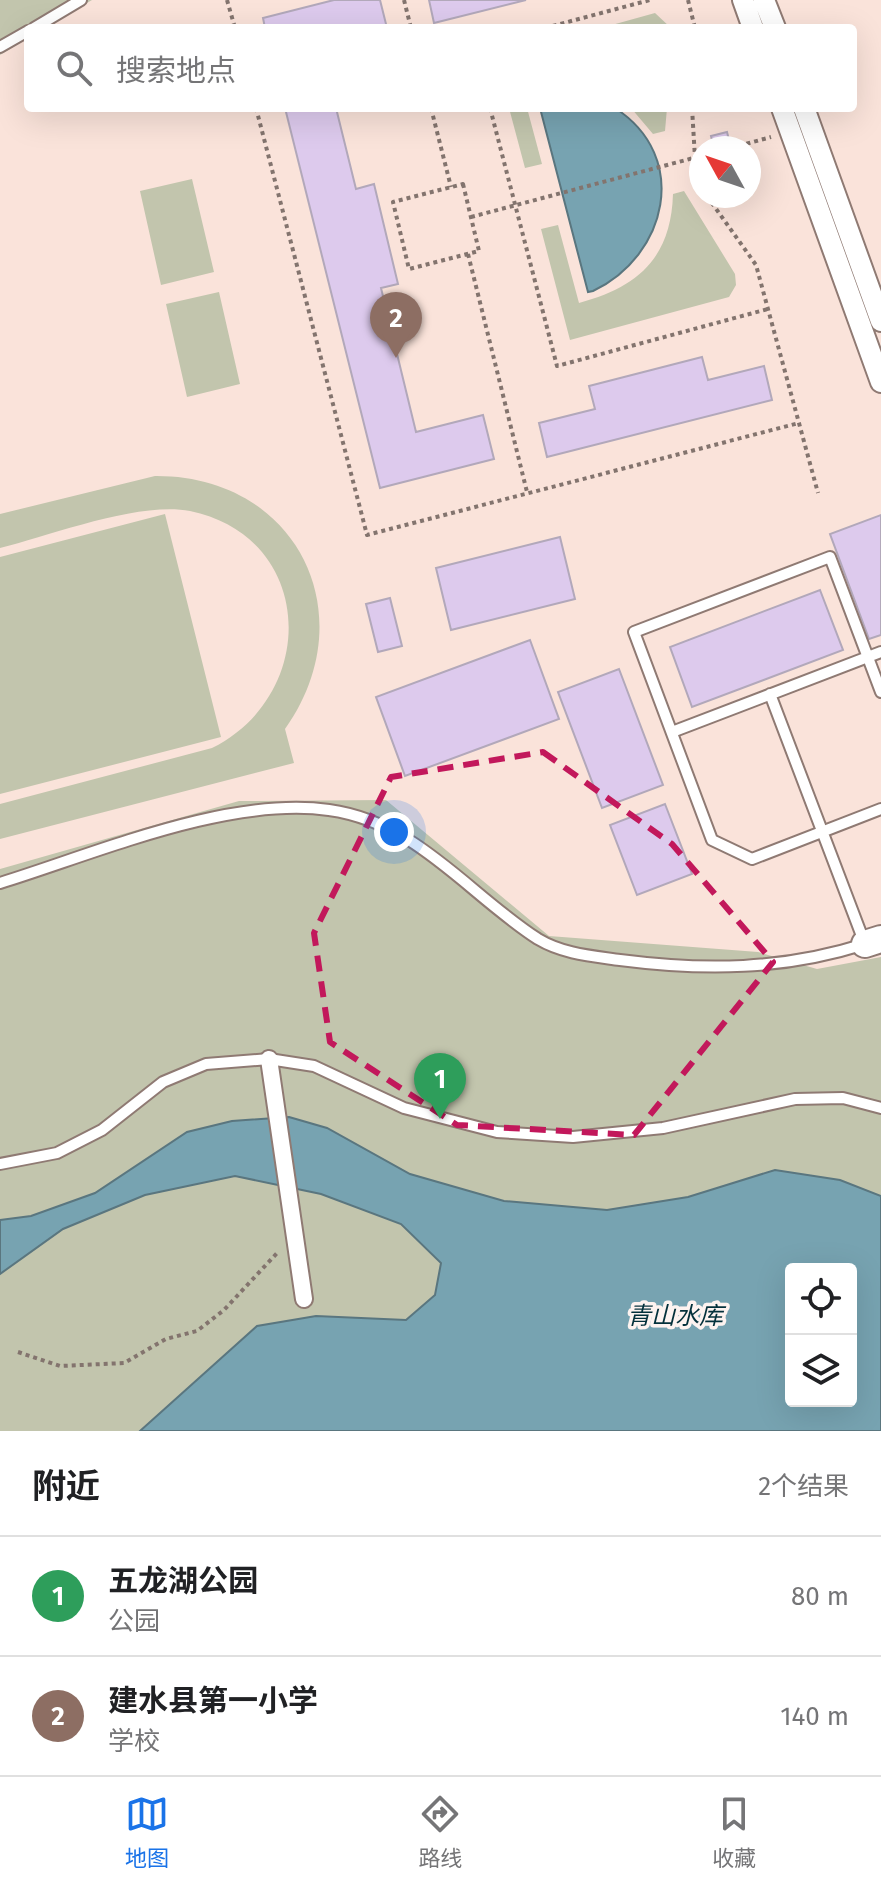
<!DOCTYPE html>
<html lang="zh">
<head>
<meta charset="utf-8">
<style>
  body { margin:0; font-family:"Fira Sans","Noto Sans SC",sans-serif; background:#f6f6f6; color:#202124 }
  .controls { position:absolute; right:24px; bottom:24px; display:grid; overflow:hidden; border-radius:8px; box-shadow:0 8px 32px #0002 }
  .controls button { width:72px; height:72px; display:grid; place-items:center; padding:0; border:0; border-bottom:2px solid #e0e0e0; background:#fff; color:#202124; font:40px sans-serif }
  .compass { position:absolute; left:689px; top:136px; width:72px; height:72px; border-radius:50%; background:#fff; box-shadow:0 8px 32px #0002; rotate:310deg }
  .you { position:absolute; left:394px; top:832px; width:28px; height:28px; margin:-20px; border:6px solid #fff; border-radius:50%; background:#1a73e8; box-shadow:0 0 0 12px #1a73e833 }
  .badge { display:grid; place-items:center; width:52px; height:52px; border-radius:50%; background:#1a73e8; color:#fff; font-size:26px; font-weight:700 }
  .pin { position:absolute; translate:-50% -66px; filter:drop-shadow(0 2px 4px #0008) }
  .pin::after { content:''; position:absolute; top:42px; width:28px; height:24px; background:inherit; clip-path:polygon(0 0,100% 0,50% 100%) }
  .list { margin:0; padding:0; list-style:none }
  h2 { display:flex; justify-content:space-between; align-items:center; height:104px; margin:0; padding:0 32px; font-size:34px }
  h2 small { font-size:26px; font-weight:400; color:#757577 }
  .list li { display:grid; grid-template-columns:52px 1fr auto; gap:24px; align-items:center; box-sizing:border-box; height:120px; padding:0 32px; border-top:2px solid #e0e0e0 }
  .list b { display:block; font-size:30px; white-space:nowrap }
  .list p { margin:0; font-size:26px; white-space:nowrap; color:#757577 }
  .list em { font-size:26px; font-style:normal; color:#757577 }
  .icon { flex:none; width:44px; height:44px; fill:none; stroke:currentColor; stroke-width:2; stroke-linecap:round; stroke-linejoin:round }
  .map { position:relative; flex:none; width:881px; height:1431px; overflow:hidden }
  .search { position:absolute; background:#fff; box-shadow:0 8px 32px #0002; left:24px; right:24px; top:24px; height:88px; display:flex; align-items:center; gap:20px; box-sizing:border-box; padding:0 28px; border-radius:8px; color:#757577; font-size:30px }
  .sheet { height:344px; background:#fff }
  nav { display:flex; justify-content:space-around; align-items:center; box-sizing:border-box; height:112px; border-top:2px solid #e0e0e0; background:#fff; font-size:22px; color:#757577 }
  nav a { display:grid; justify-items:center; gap:4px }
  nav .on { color:#1a73e8 }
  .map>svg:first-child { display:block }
  .green { fill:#c2c5ad; fill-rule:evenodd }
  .water { fill:#77a3b1; stroke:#5a767f; stroke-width:2; fill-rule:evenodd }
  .building { fill:#ddcaed; stroke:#b2a8ba; stroke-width:2 }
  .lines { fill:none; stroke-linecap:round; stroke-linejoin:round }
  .service-casing { stroke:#8f7a73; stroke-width:14 }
  .pedestrian-casing { stroke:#8f7a73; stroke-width:20 }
  .minor-casing { stroke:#8f7a73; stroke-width:24 }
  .tertiary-casing { stroke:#8f7a73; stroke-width:30 }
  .path { stroke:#83746e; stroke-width:4; stroke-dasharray:4 4; stroke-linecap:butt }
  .service { stroke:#fff; stroke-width:10 }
  .pedestrian { stroke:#fff; stroke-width:16 }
  .minor { stroke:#fff; stroke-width:20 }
  .tertiary { stroke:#fff; stroke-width:26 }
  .marked { fill:none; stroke:#c2185b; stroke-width:6; stroke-dasharray:16 10; stroke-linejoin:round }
  .labels { text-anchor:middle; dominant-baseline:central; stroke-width:7; stroke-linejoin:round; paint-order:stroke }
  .water-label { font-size:24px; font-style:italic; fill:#03303b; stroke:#fdf3f0 }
</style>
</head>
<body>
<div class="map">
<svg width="881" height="1431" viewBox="0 0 881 1431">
  <rect width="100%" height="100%" fill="#fae3da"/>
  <!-- green -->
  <path class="green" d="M0,0h92l-47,28h-17v10l-28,17z
    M655,13l16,15h-70z
    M509,108h18l15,56 -17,4z
    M631,108h36l-2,23 -12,3z
    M192,179l22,93 -53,13 -21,-94z
    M684,191l51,83 1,11 -7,12 -159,43 -29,-111 17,-4 21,78c59,-16 92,-45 94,-109z
    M219,292l21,92 -53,13 -21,-93z
    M155,476c142,-1 211,139 130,253l9,34 -294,76v-35l212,-56c108,-54 103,-211 -22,-237 -50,-10 -139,24 -190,37v-34z
    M165,514l56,223 -221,57v-237z
    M386,800l163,136 209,16 59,17 64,-12v474h-881v-562l239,-68zM791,1269h60v132h-60z"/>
  <!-- water -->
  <path class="water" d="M540,108h75c76,49 52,148 -22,183l-5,1z
    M289,1117l38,11 83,46 94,27 103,9 81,-13 87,-27 65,10 41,16v235h-741l117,-105 59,-10 90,4 29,-25 6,-32 -40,-39 -80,-30 -86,-18 -90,19 -82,34 -63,45v-54l31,-4 64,-23 92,-61 45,-11zM791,1269h60v132h-60z"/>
  <!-- building -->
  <path class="building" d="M334,0h46l7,28h-122l-2,-10z
    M429,0h97l-92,23z
    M285,108h51l20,81 18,-5 24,100 -17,4 35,144 67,-17 11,44 -114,29z
    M727,132l4,16h-17l-3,-12z
    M702,357l6,23 56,-14 8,34 -225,57 -8,-34 56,-14 -6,-23z
    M881,515v120l-12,4 -39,-105z
    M560,537l15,62 -124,31 -15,-62z
    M820,590l23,60 -151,57 -22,-60z
    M390,598l12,48 -24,6 -12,-48z
    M530,640l29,79 -154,57 -29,-79z
    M619,669l44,116 -61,23 -44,-116z
    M665,804l27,70 -55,21 -27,-70z"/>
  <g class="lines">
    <defs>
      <path id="service" d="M34,28l47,-28
        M0,47l28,-16
        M881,692l-51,-135 -196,75 78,208 40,19 129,-50
        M672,732l209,-80
        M0,883c97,-30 228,-87 329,-73 88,12 139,84 209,129 25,15 54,17 82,21 85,11 163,10 245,-16l-95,-250
        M0,1164l57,-11 45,-23 61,-48 43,-18 63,-5 45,7 90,42 93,24 76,5 90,-9 132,-29 48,-1 38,10"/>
      <path id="pedestrian" d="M269,1059l35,240"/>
      <path id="minor" d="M743,0l10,28
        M764,0l11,28
        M782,108l99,274
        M804,108l77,213"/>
      <path id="tertiary" d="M865,944l16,-5"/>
    </defs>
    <!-- service casing -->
    <use href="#service" class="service-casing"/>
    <!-- pedestrian casing -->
    <use href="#pedestrian" class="pedestrian-casing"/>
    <!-- minor casing -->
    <use href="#minor" class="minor-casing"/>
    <!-- tertiary casing -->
    <use href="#tertiary" class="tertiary-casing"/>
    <!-- path -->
    <path class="path" d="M227,0l8,28
      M404,0l7,28
      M688,0l7,28
      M545,28l105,-28
      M256,108l111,427 432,-112
      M431,108l20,79
      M490,108l67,258 211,-57
      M692,108l3,50 6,23
      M731,148l40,-11
      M463,184l16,67 -70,18 -16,-67z
      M707,196l49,69 62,228
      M471,217l230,-61
      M468,254l59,238
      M18,1352l42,14 64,-3 42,-24 31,-8 27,-21 54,-58"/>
    <!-- service -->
    <use href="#service" class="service"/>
    <!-- pedestrian -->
    <use href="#pedestrian" class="pedestrian"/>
    <!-- minor -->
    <use href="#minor" class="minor"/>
    <!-- tertiary -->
    <use href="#tertiary" class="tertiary"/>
  </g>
  <!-- marked area -->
  <path class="marked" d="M543,752l129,92 101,118 -139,173 -177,-10 -127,-83 -16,-109 77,-156z"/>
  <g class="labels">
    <!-- water labels -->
    <g class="water-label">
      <text x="675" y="1316">青山水库</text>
    </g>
  </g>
</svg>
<div class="controls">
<button><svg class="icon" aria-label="locate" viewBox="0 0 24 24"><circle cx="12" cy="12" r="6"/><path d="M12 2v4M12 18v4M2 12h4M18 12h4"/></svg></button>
<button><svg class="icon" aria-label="layers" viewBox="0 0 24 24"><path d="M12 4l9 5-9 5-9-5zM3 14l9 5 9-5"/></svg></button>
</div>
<svg class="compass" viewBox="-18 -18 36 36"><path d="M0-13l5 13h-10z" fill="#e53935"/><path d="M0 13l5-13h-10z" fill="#757577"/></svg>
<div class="you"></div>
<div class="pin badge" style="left:440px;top:1119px;background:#2e9e5b">1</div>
<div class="pin badge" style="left:396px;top:358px;background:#8d6e63">2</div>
<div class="search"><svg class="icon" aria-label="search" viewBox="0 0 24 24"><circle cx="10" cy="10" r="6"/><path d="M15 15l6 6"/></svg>搜索地点</div>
</div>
<section class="sheet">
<h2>附近<small>2个结果</small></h2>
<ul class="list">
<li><span class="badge" style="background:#2e9e5b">1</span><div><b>五龙湖公园</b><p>公园</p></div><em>80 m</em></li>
<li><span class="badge" style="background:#8d6e63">2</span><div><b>建水县第一小学</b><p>学校</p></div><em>140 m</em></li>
</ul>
</section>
<nav>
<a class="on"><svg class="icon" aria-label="map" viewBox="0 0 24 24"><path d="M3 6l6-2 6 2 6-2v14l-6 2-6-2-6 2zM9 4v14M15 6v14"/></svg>地图</a>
<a><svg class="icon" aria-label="directions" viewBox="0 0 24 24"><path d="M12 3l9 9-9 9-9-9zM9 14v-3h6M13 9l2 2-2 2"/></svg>路线</a>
<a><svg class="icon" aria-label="saved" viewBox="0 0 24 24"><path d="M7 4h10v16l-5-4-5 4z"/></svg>收藏</a>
</nav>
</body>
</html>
